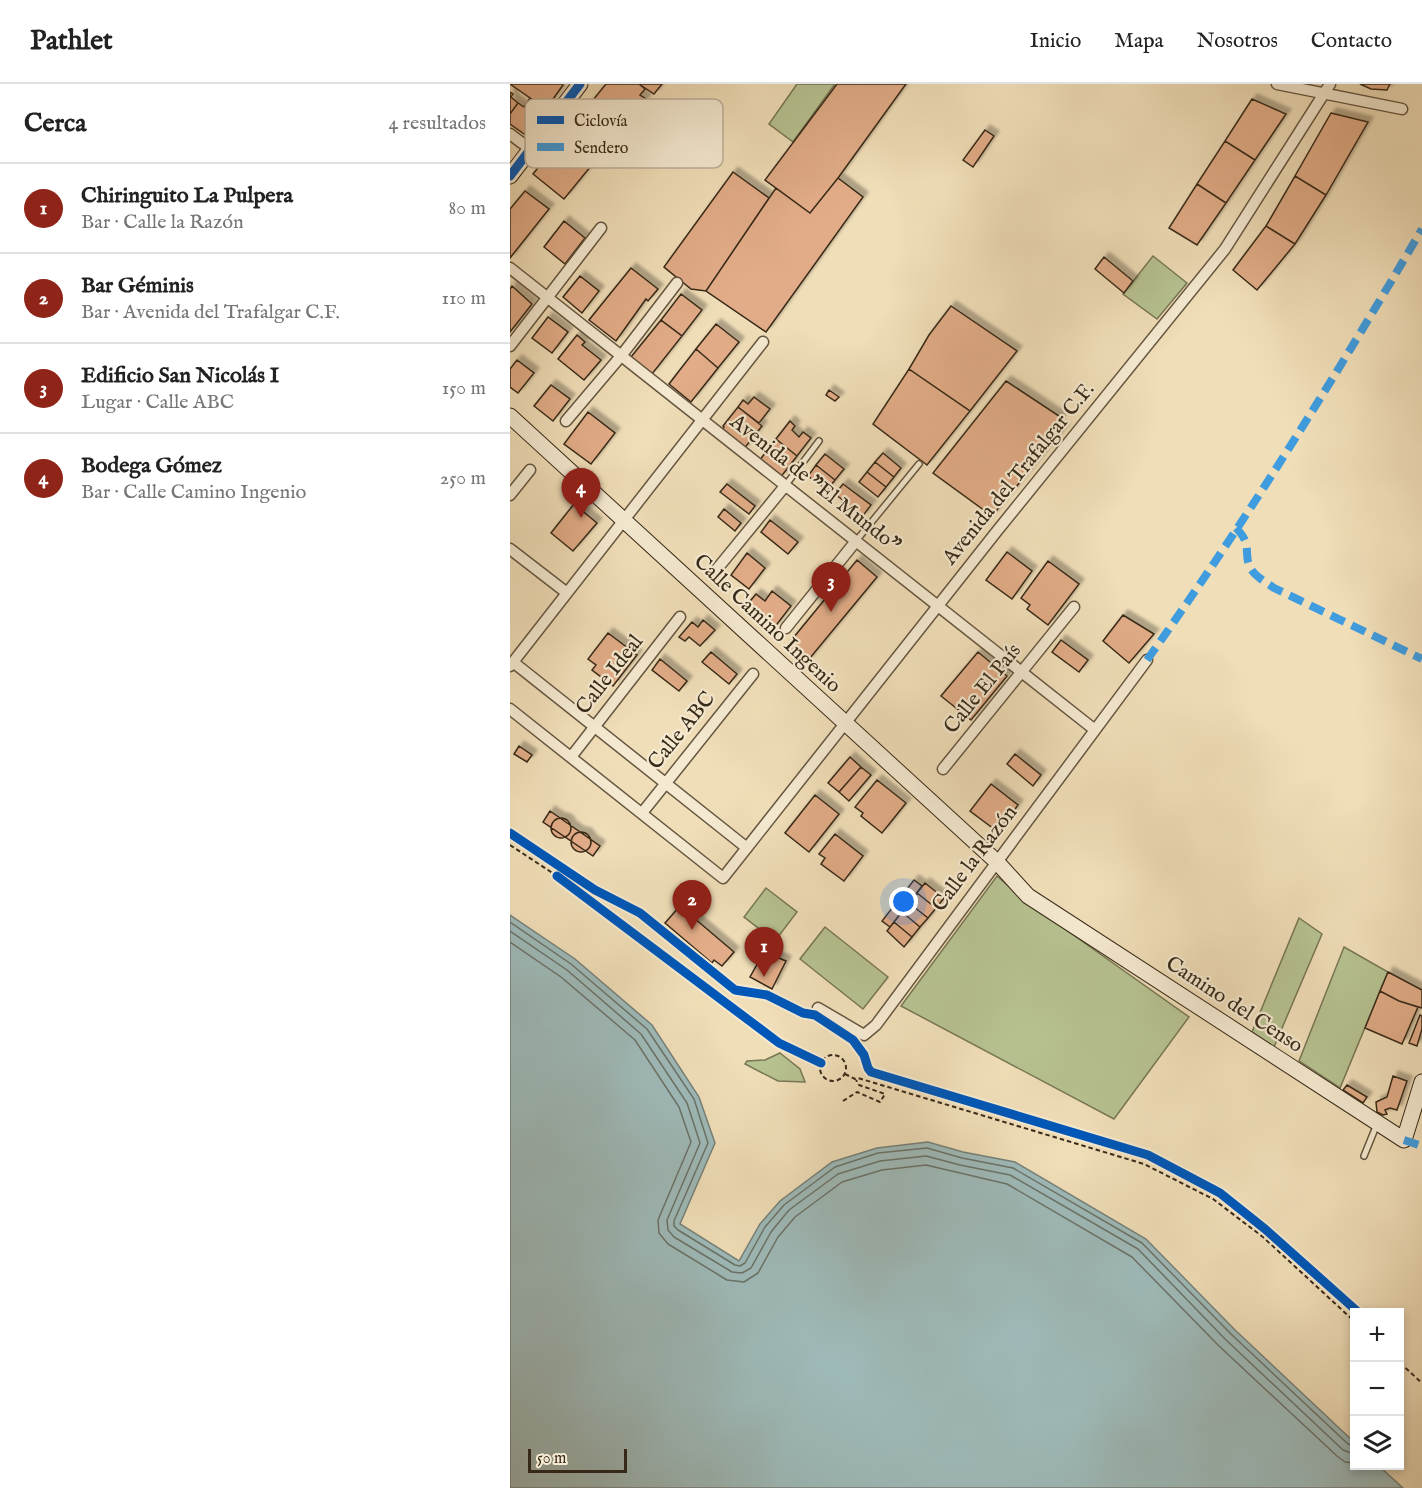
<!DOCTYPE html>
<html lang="es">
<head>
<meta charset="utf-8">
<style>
  body { margin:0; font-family:"IM FELL English",serif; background:#f2f2f2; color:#222 }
  .controls { position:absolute; right:18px; bottom:18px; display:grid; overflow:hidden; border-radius:0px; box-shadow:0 3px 9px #0003 }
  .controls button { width:54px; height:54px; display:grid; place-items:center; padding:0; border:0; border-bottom:2px solid #e0e0e0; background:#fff; color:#222; font:30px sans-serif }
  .scale { position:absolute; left:18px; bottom:15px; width:99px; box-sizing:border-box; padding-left:6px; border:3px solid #372918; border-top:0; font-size:16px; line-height:21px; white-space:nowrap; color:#372918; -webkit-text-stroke:4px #f5ead1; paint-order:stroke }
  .you { position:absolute; left:394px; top:818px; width:21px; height:21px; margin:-15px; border:4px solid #fff; border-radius:50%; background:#1a73e8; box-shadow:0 0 0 9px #1a73e833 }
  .badge { display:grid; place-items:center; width:39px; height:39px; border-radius:50%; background:#8f2418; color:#fff; font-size:20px; font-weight:700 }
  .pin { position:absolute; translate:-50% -50px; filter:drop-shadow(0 2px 3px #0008) }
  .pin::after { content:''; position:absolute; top:32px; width:21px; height:18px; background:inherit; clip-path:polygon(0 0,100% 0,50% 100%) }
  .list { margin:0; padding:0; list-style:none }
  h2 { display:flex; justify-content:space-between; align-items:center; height:78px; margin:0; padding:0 24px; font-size:26px }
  h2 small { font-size:20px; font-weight:400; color:#767676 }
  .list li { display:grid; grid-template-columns:39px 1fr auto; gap:18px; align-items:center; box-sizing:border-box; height:90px; padding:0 24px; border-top:2px solid #e0e0e0 }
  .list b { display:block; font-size:22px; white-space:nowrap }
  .list p { margin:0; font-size:20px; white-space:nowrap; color:#767676 }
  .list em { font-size:20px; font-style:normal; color:#767676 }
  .icon { flex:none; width:33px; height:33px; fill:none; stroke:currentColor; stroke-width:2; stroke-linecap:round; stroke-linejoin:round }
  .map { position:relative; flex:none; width:912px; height:1404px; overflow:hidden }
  header { display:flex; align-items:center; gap:36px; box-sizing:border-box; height:84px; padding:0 30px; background:#fff; border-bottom:2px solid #e0e0e0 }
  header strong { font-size:28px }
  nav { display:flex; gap:33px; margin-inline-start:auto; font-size:21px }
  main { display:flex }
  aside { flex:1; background:#fff }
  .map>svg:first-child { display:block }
  .green { fill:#b7c291; stroke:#777654; stroke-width:1.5 }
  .water { fill:#9ebab9; stroke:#758079; stroke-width:1.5 }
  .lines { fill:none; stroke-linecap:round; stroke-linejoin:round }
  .shore { stroke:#6a7268; stroke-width:1.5 }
  .building { fill:#e1ac87; stroke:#372918; stroke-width:1.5; filter:url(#shadow) }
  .lane-casing { stroke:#655640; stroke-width:8 }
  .street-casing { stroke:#655640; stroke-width:13 }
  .secondary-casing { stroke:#372918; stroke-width:17 }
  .path { stroke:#372918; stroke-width:2; stroke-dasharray:4.5 3; stroke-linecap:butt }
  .lane { stroke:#f5ead1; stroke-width:5 }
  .street { stroke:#f5ead1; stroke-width:10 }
  .secondary { stroke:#f5ead1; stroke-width:15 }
  .quiet { stroke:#3e9cdf; stroke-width:8; stroke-dasharray:15 8; stroke-linecap:butt }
  .cycleway-casing { stroke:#f5ead1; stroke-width:13 }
  .cycleway { stroke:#0057b8; stroke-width:9 }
  .labels { text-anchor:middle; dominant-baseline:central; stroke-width:4.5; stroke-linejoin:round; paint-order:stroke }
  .street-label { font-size:21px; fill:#372918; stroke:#f5ead1 }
  .key { fill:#f5ead1; stroke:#bcb09a; stroke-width:1.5 }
  .key-label { font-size:16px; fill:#372918 }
</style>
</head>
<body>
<header>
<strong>Pathlet</strong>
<nav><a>Inicio</a><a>Mapa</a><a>Nosotros</a><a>Contacto</a></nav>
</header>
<main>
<aside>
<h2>Cerca<small>4 resultados</small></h2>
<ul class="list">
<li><span class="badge">1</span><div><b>Chiringuito La Pulpera</b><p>Bar · Calle la Razón</p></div><em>80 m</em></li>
<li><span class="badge">2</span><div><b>Bar Géminis</b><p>Bar · Avenida del Trafalgar C.F.</p></div><em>110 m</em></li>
<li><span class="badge">3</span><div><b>Edificio San Nicolás I</b><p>Lugar · Calle ABC</p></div><em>150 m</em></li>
<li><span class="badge">4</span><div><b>Bodega Gómez</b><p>Bar · Calle Camino Ingenio</p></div><em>250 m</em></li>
</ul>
</aside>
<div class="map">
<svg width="912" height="1404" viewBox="0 0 912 1404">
  <defs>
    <filter id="shadow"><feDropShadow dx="5" dy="-5" stdDeviation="1.5" flood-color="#0004"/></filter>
  </defs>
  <rect width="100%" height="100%" fill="#f0deb8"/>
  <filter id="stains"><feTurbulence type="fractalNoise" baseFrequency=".00333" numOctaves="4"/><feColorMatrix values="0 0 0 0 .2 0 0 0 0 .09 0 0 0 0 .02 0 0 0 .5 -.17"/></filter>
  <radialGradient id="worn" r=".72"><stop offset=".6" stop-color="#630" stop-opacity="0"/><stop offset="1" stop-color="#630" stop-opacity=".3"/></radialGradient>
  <!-- green -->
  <path class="green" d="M287,0h38l-42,58 -24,-18z
    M643,172l34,27 -30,36 -34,-25z
    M487,792l27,24 165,117 -75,102 -213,-113z
    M256,804l31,24 -22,29 -31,-24z
    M789,834l23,16 -48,113 -22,-15z
    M315,843l63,50 -25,32 -63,-50z
    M834,863l44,25 -48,116 -41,-27z
    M270,969l20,16 5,13 -27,-1 -33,-17 2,-3 18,-1z"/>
  <!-- water -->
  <path class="water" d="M0,831l65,44 77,66 47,72 16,46 -35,81 59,37 21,-37 20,-23 52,-39 45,-14 51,-6 35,10 52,10 131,77 89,91 119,112v24h25l24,22h-893z"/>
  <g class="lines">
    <!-- shore -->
    <path class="shore" d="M0,838l61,42 76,65 47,70 14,44 -34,78v5l4,4 57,35 5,1 5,-3 20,-36 19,-22 51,-38 43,-14 49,-5 35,10 51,10 129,75 89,91 117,110 6,2
      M0,847l57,39 74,64 46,69 13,40 -33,77 1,10 6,7 58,35 10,1 9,-5 20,-36 18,-22 49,-36 42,-13 46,-5 34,9 50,10 128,74 87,90 118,111 11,4
      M0,858l51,35 74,63 44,67 12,35 -33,78 1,13 9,11 59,36 17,2 14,-9 20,-36 17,-20 47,-35 40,-12 44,-5 81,19 125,73 87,89 118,110 8,6 9,1"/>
  </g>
  <!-- building -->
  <path class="building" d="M0,0h52l1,1 -17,24z
    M96,0h33l6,5 -5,6 6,4 -82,100 -31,-25z
    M129,0h23l-8,10z
    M327,0h69l-68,94 -28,35 -45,-33z
    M850,0h30l-3,6 -16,-1z
    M0,8l3,2 -2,3 7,6 -8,11z
    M20,14l16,11 -19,27 -17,-12v-10l8,-11 6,4z
    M742,15l34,15 -31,46 -30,-19z
    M821,29l37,9 -42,73 -31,-19z
    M475,46l9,6 -21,31 -10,-7z
    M715,57l30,19 -29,43 -29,-19z
    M223,88l36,26 -63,93 -15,-2 -27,-22z
    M785,92l31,19 -31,49 -29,-18z
    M328,94l25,19 -97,135 -60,-41 70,-103 34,25z
    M687,100l29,19 -29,42 -28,-17z
    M15,107l24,18 -39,49v-49z
    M54,137l21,17 -20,26 -21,-17z
    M756,142l29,18 -38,46 -24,-20z
    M594,173l29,24 -9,12 -29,-24z
    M121,184l27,21 -10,12 -2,-2 -30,42 -27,-21z
    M70,192l19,15 -17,22 -19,-16z
    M2,202l20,18 -22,28v-43z
    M171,210l21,16 -20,26 -21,-16z
    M441,222l66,45 -47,60 -61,-42 20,-34z
    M38,233l20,15 -16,21 -20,-15z
    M151,236l21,16 -30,38 -21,-17z
    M206,240l23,18 -21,26 -22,-19z
    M67,251l8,7 -3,3 19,15 -17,20 -26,-21z
    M186,265l22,19 -27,34 -22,-18z
    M7,276l17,13 -16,20 -8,-6v-18z
    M399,285l61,42 -43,54 -54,-41z
    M496,297l56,37 -5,6 7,5 -72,87 -59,-43z
    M41,301l19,14 -17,22 -19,-15z
    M319,306l10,7 -4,4 -9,-6z
    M244,313l16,12 -11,14 -21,-16 5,-7 5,4z
    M228,323l24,19 -19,24 -22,-18 3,-5 -1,-1z
    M78,328l27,21 -24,31 -27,-20z
    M280,337l5,5 -3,4 7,7 4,-5 8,6 -14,18 -21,-17z
    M266,355l21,17 -17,22 -21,-17z
    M373,369l18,15 -7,9 -19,-15z
    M315,370l19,15 -9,11 -19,-15z
    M365,378l19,15 -8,10 -19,-15z
    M306,381l19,15 -8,10 -19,-14z
    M357,388l19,15 -8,10 -19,-15z
    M217,400l28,22 -6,8 -29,-22z
    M333,400l28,21 -9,12 -20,-15 2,-1 -9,-7z
    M64,420l23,19 -24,28 -22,-18z
    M214,425l17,14 -6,8 -17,-14z
    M260,436l28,22 -10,12 -27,-22z
    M497,468l25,19 -20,28 -26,-19z
    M237,469l18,15 -16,21 -18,-14z
    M347,476l20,17 -72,87 -20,-16z
    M538,477l31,23 -31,41 -21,-16 3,-4 -9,-7z
    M262,507l19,15 -17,22 -28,-22 10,-12 9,7z
    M613,531l31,19 -25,29 -26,-22z
    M193,536l12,10 -15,16 -11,-9 -4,4 -6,-4 13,-15 6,5z
    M98,549l29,22 -24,31 -21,-16 4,-5 -8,-6z
    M551,556l27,20 -9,12 -27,-20z
    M201,568l26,22 -8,10 -27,-22z
    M468,568l29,24 -36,44 -30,-24z
    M150,575l27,22 -8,10 -27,-21z
    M9,662l13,9 -5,7 -13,-8z
    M505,670l26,21 -8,11 -26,-22z
    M340,673l11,10 -22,25 -11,-9z
    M351,683l10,8 -22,26 -10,-9z
    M367,696l29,23 -24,30 -21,-17 2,-3 -8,-6z
    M481,700l27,21 -20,27 -28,-21z
    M305,711l24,19 -30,38 -24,-19z
    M40,727l50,35 -7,10 -50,-34z
    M41 744a10 10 0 1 1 20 0a10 10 0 1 1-20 0Z
    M61 758a10 10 0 1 1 20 0a10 10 0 1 1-20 0Z
    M325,750l28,22 -19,25 -23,-17 4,-6 -6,-4z
    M404,796l8,6 -32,41 -8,-6z
    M415,799l19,15 -8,10 -19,-15z
    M407,809l19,15 -8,10 -19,-15z
    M399,819l19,15 -8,9 -18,-15z
    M170,822l54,46 -12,14 -8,-6 -2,3 -47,-40z
    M392,828l18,15 -8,10 -18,-15z
    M384,838l18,15 -8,10 -17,-16z
    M254,868l22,9 -14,28 -22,-12z
    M878,888l34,18v18l-23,-7 -19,-10z
    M870,907l19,10 19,6 -16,37 -37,-16z
    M910,931l2,1v13l-5,17 -8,-3z
    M883,992l14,5 -10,29 -7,-2 -5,2 2,4 -4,1 -6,-3 -1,-10 11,-5z
    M837,1001l20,12 -4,6 -20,-13z"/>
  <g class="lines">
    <defs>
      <path id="lane" d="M275,402l34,-45
        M346,457l63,-77
        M854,1072l13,-32"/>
      <path id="street" d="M767,0l125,25
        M0,50l20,15
        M0,184l585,462
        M0,262l91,-118
        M56,337l55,-65 56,-73
        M0,411l20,-25
        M0,465l57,44
        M207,485l68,-83
        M276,544l70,-87
        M3,578l234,186
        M0,582l253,-324
        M0,625l213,169 274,-347 228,-282 105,-165
        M61,673l109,-140
        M433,685l131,-162
        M132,729l111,-139
        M308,924l46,27 12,-10 271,-365"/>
      <path id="secondary" d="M0,92l70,-92
        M0,332l487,446 31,34 376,244 18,-58"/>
    </defs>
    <!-- lane casing -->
    <use href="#lane" class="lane-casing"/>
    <!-- street casing -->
    <use href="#street" class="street-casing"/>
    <!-- secondary casing -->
    <use href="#secondary" class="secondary-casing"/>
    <!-- path -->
    <path class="path" d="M0,761l50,33 219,165 42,20
      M310 984a13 13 0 1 1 26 0a13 13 0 1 1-26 0Z
      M335,990l10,5 3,-1 286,86 69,35 50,38 91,84
      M333,1017l14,-9 23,10 5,-8 -26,-9 -3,-5
      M890,1279l22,20"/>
    <!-- lane -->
    <use href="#lane" class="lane"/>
    <!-- street -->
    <use href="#street" class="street"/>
    <!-- secondary -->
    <use href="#secondary" class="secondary"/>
    <!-- quiet -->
    <path class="quiet" d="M726,444c18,18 6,25 15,41 5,8 15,13 23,19l148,71
      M637,576c99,-139 189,-284 275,-431
      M894,1056l18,6"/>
    <defs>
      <path id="cycleway" d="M0,92l70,-92
        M0,749l85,57 45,23 95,77 32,5 36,18 12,2 38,25 11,15 4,13 3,4 277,83 72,38 45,36 93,83
        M47,792l222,167 42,20"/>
    </defs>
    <!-- cycleway casing -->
    <use href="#cycleway" class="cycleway-casing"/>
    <!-- cycleway -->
    <use href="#cycleway" class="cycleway"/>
  </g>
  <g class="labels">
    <!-- street labels -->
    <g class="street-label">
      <text transform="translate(509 390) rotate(-51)">Avenida del Trafalgar C.F.</text>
      <text transform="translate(305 400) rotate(38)">Avenida de "El Mundo"</text>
      <text transform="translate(257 540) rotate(43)">Calle Camino Ingenio</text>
      <text transform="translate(100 591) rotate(-52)">Calle Ideal</text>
      <text transform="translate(473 605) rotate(-51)">Calle El País</text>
      <text transform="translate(172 647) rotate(-51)">Calle ABC</text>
      <text transform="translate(465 775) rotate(-53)">Calle la Razón</text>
      <text transform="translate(724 921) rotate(33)">Camino del Censo</text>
    </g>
  </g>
  <!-- legend -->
  <rect x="15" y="15" width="198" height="69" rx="9" class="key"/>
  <rect x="27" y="32" width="27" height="8" fill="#0057b8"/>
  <rect x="27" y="59" width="27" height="8" fill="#3e9cdf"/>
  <g class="key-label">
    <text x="64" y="42">Ciclovía</text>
    <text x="64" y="69">Sendero</text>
  </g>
  <rect width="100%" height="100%" filter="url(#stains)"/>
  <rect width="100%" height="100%" fill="url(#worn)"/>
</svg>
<div class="controls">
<button>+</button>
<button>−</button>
<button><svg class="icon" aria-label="layers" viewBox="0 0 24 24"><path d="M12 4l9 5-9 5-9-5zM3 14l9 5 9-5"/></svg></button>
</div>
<div class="scale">50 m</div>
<div class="you"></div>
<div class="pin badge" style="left:254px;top:893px">1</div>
<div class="pin badge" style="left:182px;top:846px">2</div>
<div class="pin badge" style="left:321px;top:528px">3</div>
<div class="pin badge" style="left:71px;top:434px">4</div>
</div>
</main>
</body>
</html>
